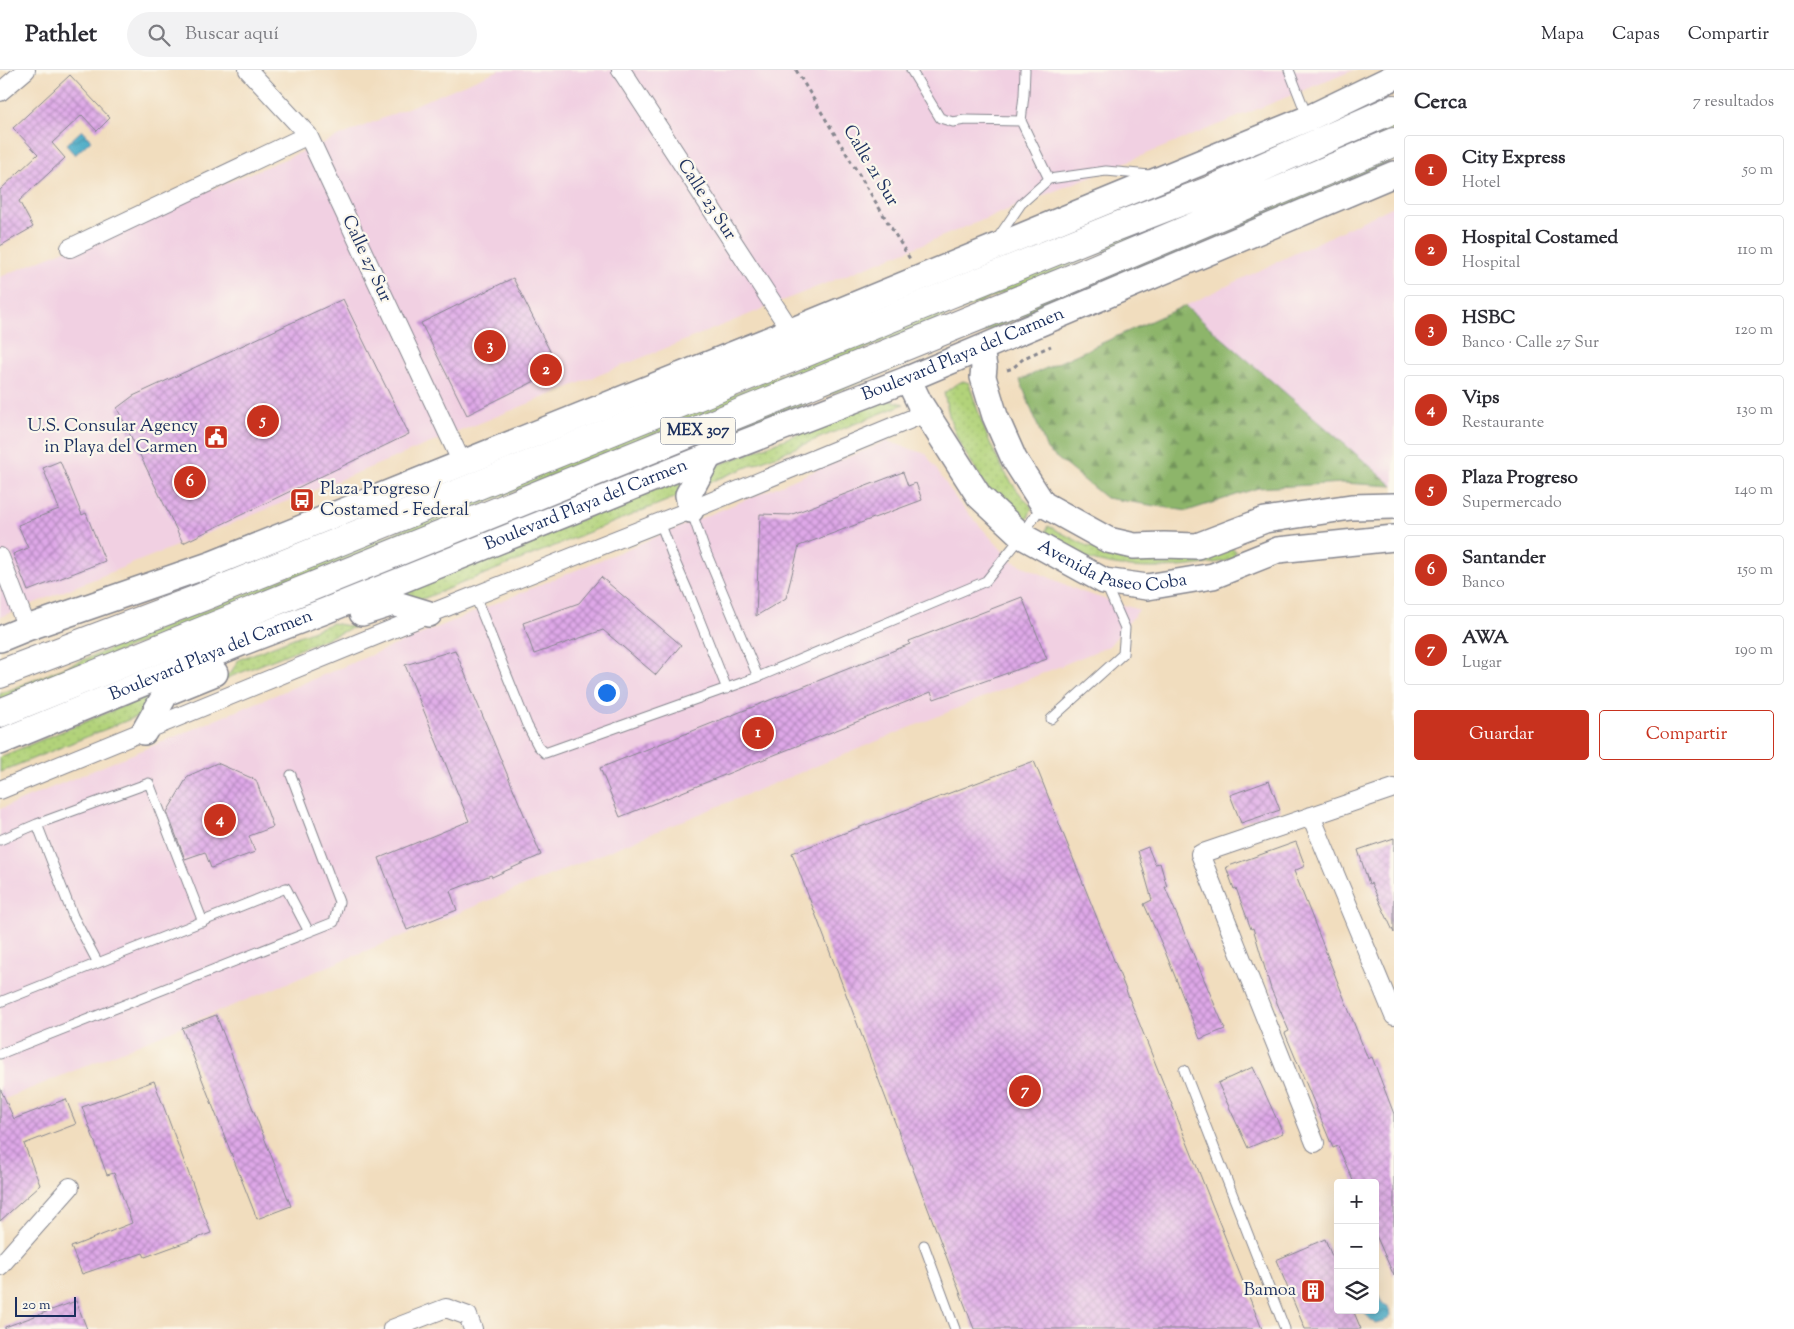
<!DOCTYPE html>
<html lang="es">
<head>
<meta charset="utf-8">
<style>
  body { margin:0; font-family:"Sorts Mill Goudy",serif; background:#f2f2f3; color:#2b2b33 }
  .controls { position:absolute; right:15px; bottom:15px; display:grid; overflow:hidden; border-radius:5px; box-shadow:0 5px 20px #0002 }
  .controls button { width:45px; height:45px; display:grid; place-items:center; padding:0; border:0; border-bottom:1px solid #e1e1e2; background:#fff; color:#2b2b33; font:25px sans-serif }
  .scale { position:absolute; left:15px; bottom:12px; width:61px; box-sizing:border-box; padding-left:5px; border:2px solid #1b2f5e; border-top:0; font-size:14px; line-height:18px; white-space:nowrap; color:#1b2f5e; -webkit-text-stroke:4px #fbf7ec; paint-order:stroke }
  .you { position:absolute; left:606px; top:622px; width:18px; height:18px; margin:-12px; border:4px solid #fff; border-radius:50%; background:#1a73e8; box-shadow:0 0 0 8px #1a73e833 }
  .badge { display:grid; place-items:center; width:32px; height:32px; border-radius:50%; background:#c8321e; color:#fff; font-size:16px; font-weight:700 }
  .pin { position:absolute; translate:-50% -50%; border:2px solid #fff; box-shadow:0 1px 5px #0006 }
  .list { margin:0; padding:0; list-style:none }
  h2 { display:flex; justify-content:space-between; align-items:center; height:65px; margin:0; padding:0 20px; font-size:21px }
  h2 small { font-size:16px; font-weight:400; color:#7c7c81 }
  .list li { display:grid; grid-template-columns:32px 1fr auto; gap:15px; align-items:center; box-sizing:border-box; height:70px; margin:0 10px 10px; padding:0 10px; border:1px solid #e1e1e2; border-radius:5px }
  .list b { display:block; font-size:19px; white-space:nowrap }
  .list p { margin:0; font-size:16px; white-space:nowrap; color:#7c7c81 }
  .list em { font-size:16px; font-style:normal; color:#7c7c81 }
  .actions { display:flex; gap:10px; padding:15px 20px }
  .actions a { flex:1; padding:11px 0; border:1px solid #c8321e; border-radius:5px; text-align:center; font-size:18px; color:#c8321e }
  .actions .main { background:#c8321e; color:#fff }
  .icon { flex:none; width:28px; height:28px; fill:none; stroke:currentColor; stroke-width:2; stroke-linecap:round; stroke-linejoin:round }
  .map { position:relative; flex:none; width:1394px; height:1259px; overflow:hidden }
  header { display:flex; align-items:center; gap:30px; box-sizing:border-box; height:70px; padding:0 25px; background:#fff; border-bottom:1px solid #e1e1e2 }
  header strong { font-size:24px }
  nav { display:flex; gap:28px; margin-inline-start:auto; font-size:18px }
  .search { width:350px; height:45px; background:#f2f2f3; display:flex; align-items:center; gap:12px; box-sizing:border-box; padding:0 18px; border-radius:28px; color:#7c7c81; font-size:19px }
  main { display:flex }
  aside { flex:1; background:#fff }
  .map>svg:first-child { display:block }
  .built { fill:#f1d0e2 }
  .green { fill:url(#green-dots); stroke:#66816c }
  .forest { fill:url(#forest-firs); stroke:#547264 }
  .water { fill:url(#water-waves); stroke:#306c92 }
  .building { fill:url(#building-cross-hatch) }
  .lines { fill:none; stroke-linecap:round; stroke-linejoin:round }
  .service-casing { stroke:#86868e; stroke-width:11 }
  .minor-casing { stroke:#86868e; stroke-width:20 }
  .secondary-casing { stroke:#86868e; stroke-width:28 }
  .trunk-casing { stroke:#86868e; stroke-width:30 }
  .path { stroke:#86868e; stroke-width:3; stroke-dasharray:4 4; stroke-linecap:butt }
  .service { stroke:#fff; stroke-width:9 }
  .minor { stroke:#fff; stroke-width:18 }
  .secondary { stroke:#fff; stroke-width:25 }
  .trunk { stroke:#fff; stroke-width:28 }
  .labels { text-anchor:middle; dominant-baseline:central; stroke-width:4.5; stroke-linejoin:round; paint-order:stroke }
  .shield { fill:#fbf7ec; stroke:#5e6b89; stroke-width:1 }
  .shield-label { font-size:16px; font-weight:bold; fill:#1b2f5e }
  .street-label { font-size:18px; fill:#1b2f5e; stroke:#fbf7ec }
  .poi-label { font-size:18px; fill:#1b2f5e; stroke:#fbf7ec; text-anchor:end }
</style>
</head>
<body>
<header>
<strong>Pathlet</strong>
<div class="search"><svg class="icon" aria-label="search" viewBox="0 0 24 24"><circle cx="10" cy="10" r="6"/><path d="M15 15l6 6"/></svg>Buscar aquí</div>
<nav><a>Mapa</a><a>Capas</a><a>Compartir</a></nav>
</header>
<main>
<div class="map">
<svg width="1394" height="1259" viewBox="0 0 1394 1259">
  <defs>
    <pattern id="green-dots" width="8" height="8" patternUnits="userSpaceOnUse" patternTransform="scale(1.25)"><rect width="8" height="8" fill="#b2d37a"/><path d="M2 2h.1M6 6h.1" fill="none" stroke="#98b56c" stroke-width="1.8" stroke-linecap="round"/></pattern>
    <pattern id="forest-firs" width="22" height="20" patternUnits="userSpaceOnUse" patternTransform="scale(1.25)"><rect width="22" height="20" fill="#8db56a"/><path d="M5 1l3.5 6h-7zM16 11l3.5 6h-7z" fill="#72945a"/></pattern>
    <pattern id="water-waves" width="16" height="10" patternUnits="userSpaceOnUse" patternTransform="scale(1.25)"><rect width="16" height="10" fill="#45a9c5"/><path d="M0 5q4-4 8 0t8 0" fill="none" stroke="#398aa3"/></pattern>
    <pattern id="building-cross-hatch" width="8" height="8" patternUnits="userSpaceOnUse" patternTransform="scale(1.25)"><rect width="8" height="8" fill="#dfa8e8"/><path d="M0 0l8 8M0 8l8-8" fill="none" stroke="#b489bf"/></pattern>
  </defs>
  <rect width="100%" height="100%" fill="#fbf7ec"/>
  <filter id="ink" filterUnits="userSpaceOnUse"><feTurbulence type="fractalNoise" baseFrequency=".02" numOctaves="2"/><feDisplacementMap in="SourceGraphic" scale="10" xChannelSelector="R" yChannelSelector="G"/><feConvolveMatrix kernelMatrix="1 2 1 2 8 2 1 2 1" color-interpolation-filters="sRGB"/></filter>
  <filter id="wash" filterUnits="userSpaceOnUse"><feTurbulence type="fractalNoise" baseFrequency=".0096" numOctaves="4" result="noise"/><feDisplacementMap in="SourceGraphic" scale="20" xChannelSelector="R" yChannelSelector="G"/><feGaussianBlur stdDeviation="1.12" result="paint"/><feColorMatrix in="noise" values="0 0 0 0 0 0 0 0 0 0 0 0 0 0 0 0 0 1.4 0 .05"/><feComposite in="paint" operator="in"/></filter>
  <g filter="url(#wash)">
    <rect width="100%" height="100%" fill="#f1ddbe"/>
    <!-- built -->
    <path class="built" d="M499,0h855l-1354,547v-340z
      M1394,136v280h-1l-208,-180z
      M887,371l39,13 33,49 53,58 70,31 57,18 -30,36 -1109,455v-292z"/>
    <!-- green -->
    <path class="green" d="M1394,53v6l-5,2 -169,74 -1220,495v-6z
      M1394,85v5l-171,75 -1223,496v-7z
      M963,311l6,2c14,45 29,91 63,124l-4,11 -11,4 -20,-19 -38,-60 -10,-28 -5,-22 11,-8z
      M889,330l15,4 -199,80 9,-17 165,-65z
      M689,405l-10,21 -259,104 -21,-5z
      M1048,456l39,20 31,9 43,5 34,-3 37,-9 4,3 -4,9c-46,8 -94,13 -140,0 -16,-5 -33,-16 -48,-24z
      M381,542h11l-222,89 8,-7 53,-21 7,-13 94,-37 16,3z
      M155,623l-12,21 -143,58v-15z"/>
    <!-- forest -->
    <path class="forest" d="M1184,236h1l208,180 -50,-3 -85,5 -71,23 -81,-13 -59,-48 -27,-70z"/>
    <!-- water -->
    <path class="water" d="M82,60l9,10 -16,15 -9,-10z
      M1375,1210c4,6 2,11 5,17 3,8 9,8 11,18l-7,7 -9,2 -10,-10 1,-4h9z"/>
    <g id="blocks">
      <!-- building -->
      <path class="building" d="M70,5l40,43 -13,13 -15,-16 -30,28 13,15 -46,43 14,26 -33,19v-56l38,-36 -25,-26z
        M513,208l46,91 -92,46 -46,-92z
        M343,229l66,135 -226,109 -66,-135 16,-12z
        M60,391l22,54 4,-2 19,48 -77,30 -15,-37 15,-6 -10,-23 41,-16 -16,-41z
        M903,402l5,14 8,-3 6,17 -123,46 -13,52 -30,18 4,-102 30,1z
        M601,507l80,68 -25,30 -53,-45 -69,24 -11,-31 56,-20z
        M1022,527l25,62 -113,40 -3,-7 -311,125 -20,-49 310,-124 -1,-3z
        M455,580l86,205 -49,22 -1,-2 -41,16 7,19 -50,20 -28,-72 90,-37 -64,-156z
        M1034,691l228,568h-288l-182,-476z
        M217,693l39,17 17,47 -24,9 6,16 -44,16 -6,-16 -20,7 -18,-47 21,-36z
        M1269,711l11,29 -39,13 -11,-28z
        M1394,768v95l-23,-50 -2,1 -11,-34z
        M1296,772l9,24 -11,5 74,188 4,-2 22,57v162l-19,-43v-50h-21l-16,-37 -5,2 -48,-115 4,-2 -18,-42 -18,-61 -2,1 -15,-41 -2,1 -8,-22z
        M1148,777l7,17 5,-1 7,24h-2l60,142 -25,10 -36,-90 -20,-45 8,-4 -14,-49z
        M216,945l75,191 -34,13 -75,-191z
        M1253,997l30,66 -35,15 -30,-65z
        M154,1011l57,152 -66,24 -2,-4 -61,21 -11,-27 61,-24 -18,-50 -7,2 -25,-68z
        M0,1018l14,31 52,-20 10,25 -52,20 16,41 -40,36z
        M1325,1169l13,32v39h15l8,19h-56l-29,-69z
        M76,1231l11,28h-82v-2z"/>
    </g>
  </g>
  <g filter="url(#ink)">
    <use href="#blocks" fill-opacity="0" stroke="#86868e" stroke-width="1"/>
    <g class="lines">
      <defs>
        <path id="service" d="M911,0l29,48 13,4 12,-2 56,1 28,58
          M1289,0l18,46
          M1021,51l3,-26 1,-25
          M997,169l24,-35 28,-25 57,-8 44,4
          M691,440l12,35 55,132
          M660,452l13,35 17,39 37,93
          M475,526l52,129 11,21 7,7 213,-76 228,-96 36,-45 20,-31
          M1051,649l72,-65 2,-26 -19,-43
          M37,754l36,92 25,47
          M0,770l37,-16 112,-41 54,139
          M0,932l286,-114 23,44
          M0,984l334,-132 5,-20 -48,-127
          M1184,1000l101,259
          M924,1175l31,84"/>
        <path id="minor" d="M248,0l60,65 154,328
          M621,0l170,261
          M0,22l26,-22
          M70,178l238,-113
          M0,487l27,71
          M0,720l429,-176 262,-104 225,-93 3,-15
          M1311,746l83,200
          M1315,1073l-115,-289 194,-66
          M0,1196l70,-79
          M392,1259l54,-21 22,8 5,13"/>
        <g id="secondary">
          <path d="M981,279l3,18 -1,10 12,39 19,43 29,45 65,36 26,6 30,-1 33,1 68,-26 86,-13 43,-1"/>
          <path id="s1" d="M908,309l11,23 60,94 43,40 82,45 43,6 66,-11 65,-26 116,-12"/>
          <path d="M691,440l-3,-15 21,-39"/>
          <path d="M362,543l31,-10 36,11"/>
          <path d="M0,569l27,-11 185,-64 579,-233 518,-213 85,-41"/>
          <path d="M144,662l22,-39 49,-20"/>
          <path id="s2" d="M0,672l241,-99 84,-32 384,-155 199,-77 486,-205"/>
        </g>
        <path id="trunk" d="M0,604l200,-76 915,-371 96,-37 183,-81
          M0,643l1061,-430 333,-141"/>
      </defs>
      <!-- service casing -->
      <use href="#service" class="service-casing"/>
      <!-- minor casing -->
      <use href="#minor" class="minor-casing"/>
      <!-- secondary casing -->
      <use href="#secondary" class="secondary-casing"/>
      <!-- trunk casing -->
      <use href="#trunk" class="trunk-casing"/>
      <!-- path -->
      <path class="path" d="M796,0l114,189
        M1007,300l6,-2 11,-10 27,-12"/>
      <!-- service -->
      <use href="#service" class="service"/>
      <!-- minor -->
      <use href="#minor" class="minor"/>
      <!-- secondary -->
      <use href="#secondary" class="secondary"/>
      <!-- trunk -->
      <use href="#trunk" class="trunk"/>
    </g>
  </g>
  <!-- icons -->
  <defs>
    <symbol id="civic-square" viewBox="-11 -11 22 22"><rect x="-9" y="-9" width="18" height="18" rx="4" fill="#c8321e" stroke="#fbf7ec"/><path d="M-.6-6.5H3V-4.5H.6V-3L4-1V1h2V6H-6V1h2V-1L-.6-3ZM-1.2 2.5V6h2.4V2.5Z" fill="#fff"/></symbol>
    <symbol id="bus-square" viewBox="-11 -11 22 22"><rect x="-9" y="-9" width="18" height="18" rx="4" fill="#c8321e" stroke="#fbf7ec"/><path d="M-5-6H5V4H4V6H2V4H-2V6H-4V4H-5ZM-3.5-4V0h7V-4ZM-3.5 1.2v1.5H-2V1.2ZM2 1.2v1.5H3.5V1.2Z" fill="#fff"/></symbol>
    <symbol id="building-square" viewBox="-11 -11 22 22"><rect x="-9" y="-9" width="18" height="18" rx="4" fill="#c8321e" stroke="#fbf7ec"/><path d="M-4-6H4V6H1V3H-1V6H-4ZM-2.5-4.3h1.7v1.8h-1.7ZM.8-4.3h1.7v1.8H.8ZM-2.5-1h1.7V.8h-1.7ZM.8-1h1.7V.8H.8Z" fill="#fff"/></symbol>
  </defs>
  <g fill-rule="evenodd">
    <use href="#civic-square" x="202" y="353" width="28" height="28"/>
    <use href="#bus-square" x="288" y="416" width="28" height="28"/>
    <use href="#building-square" x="1299" y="1207" width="28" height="28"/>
  </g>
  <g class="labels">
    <!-- shield labels -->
    <rect class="shield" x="660.5" y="347.5" width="75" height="27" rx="4"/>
    <g class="shield-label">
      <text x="698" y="361">MEX 307</text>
    </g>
    <!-- street labels -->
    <g class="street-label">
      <text transform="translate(870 96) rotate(59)">Calle 21 Sur</text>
      <text transform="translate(706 130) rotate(57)">Calle 23 Sur</text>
      <text transform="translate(366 189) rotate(65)">Calle 27 Sur</text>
      <text stroke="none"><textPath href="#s2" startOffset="1038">Boulevard Playa del Carmen</textPath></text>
      <text stroke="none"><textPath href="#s2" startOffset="632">Boulevard Playa del Carmen</textPath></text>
      <text stroke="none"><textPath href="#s1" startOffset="294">Avenida Paseo Coba</textPath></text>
      <text stroke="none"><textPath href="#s2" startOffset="228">Boulevard Playa del Carmen</textPath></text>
    </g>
    <!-- poi labels -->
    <g class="poi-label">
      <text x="198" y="357">U.S. Consular Agency<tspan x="198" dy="21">in Playa del Carmen</tspan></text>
      <text x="320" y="420" text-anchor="start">Plaza Progreso /<tspan x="320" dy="21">Costamed - Federal</tspan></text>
      <text x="1296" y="1221">Bamoa</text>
    </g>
  </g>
</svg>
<div class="controls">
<button>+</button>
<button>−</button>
<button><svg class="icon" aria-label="layers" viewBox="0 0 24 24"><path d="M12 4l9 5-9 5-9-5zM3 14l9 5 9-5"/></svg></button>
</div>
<div class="scale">20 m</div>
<div class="you"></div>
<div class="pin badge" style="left:758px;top:663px">1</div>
<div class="pin badge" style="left:546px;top:300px">2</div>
<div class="pin badge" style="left:490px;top:276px">3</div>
<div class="pin badge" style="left:220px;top:750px">4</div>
<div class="pin badge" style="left:263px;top:351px">5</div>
<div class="pin badge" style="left:190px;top:412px">6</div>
<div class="pin badge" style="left:1025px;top:1021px">7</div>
</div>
<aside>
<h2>Cerca<small>7 resultados</small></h2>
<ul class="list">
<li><span class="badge">1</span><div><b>City Express</b><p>Hotel</p></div><em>50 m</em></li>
<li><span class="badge">2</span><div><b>Hospital Costamed</b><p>Hospital</p></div><em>110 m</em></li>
<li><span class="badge">3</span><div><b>HSBC</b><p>Banco · Calle 27 Sur</p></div><em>120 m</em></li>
<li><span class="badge">4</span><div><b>Vips</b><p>Restaurante</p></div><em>130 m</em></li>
<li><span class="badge">5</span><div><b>Plaza Progreso</b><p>Supermercado</p></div><em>140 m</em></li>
<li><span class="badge">6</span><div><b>Santander</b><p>Banco</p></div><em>150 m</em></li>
<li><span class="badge">7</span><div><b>AWA</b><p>Lugar</p></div><em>190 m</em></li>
</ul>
<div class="actions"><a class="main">Guardar</a><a>Compartir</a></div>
</aside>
</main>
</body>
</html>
